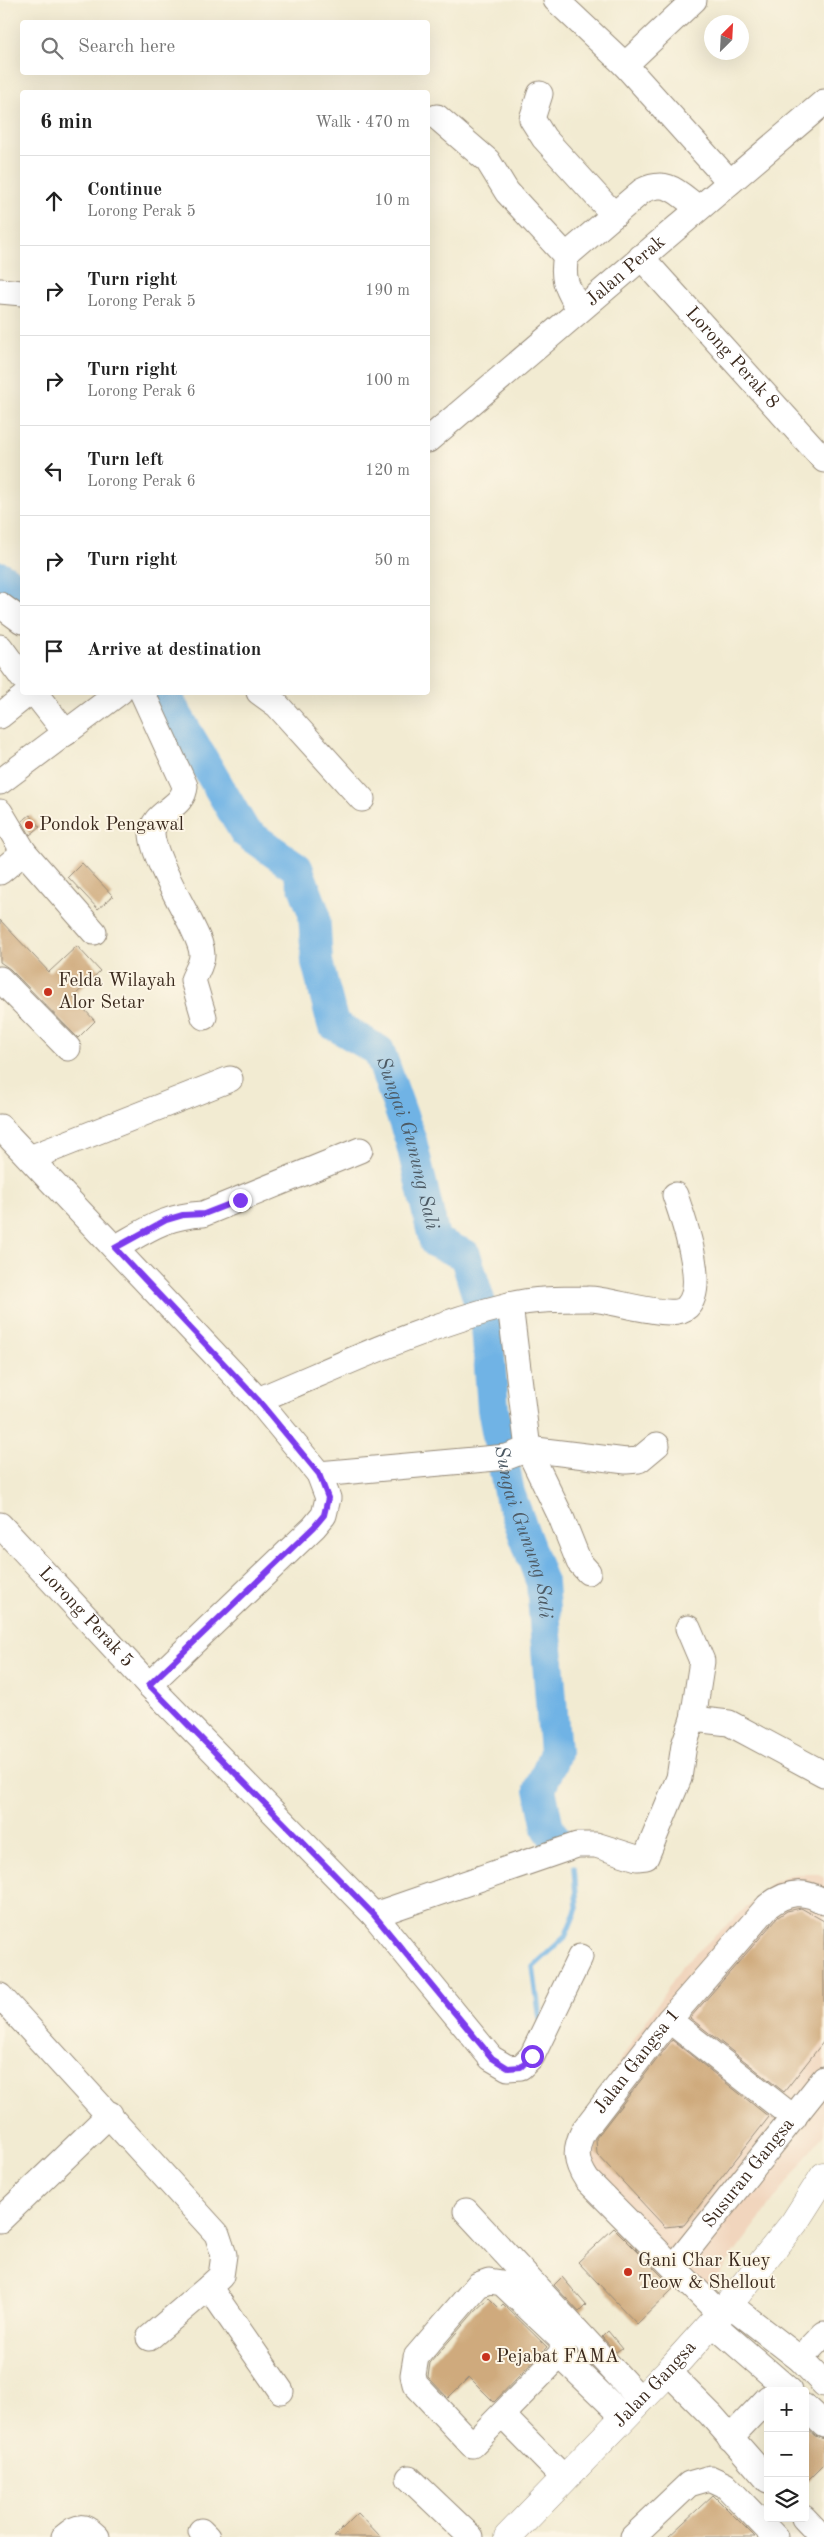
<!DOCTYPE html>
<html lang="en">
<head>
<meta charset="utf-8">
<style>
  body { margin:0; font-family:"Old Standard TT",serif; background:#f6f6f6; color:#222 }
  .controls { position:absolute; right:15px; bottom:15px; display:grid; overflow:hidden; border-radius:5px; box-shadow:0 5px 20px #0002 }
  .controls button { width:45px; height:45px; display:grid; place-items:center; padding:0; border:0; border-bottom:1px solid #e0e0e0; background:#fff; color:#222; font:25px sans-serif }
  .compass { position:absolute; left:704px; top:15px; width:45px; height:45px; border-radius:50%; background:#fff; box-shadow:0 5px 20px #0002; rotate:24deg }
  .stop { position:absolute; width:15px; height:15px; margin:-11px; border:4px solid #7c3aed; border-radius:50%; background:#fff }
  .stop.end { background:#7c3aed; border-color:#fff; box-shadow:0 1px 5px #0008 }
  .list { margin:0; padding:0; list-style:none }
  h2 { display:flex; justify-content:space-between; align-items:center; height:65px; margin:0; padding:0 20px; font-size:21px }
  h2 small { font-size:16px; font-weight:400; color:#767676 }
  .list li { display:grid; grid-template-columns:32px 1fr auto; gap:15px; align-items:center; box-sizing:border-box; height:90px; padding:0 20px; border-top:1px solid #e0e0e0 }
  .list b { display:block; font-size:19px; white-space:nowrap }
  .list p { margin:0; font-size:16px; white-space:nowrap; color:#767676 }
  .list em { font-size:16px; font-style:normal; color:#767676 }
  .icon { flex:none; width:28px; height:28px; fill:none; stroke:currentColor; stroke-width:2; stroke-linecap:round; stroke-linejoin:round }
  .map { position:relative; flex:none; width:824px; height:2537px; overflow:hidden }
  .search { position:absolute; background:#fff; box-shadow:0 5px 20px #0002; left:20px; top:20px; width:410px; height:55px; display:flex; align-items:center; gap:12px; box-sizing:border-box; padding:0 18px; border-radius:5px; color:#767676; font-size:19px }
  .panel { position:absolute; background:#fff; box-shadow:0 5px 20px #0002; left:20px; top:90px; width:410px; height:605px; border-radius:5px }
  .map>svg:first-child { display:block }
  .built { fill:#f1d5bd }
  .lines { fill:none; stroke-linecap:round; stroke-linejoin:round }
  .stream { stroke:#6fb3e5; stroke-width:5.5 }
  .river { stroke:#6fb3e5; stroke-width:32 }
  .building { fill:#cfaa7d }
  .minor-casing { stroke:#968a78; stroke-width:27 }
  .major-casing { stroke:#968a78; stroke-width:29 }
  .minor { stroke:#fff; stroke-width:25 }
  .major { stroke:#fff; stroke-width:28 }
  .route { stroke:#7c3aed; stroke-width:6 }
  .poi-dot { fill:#c8321e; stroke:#fcf5e5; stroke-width:2 }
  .labels { text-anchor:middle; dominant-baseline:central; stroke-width:4; stroke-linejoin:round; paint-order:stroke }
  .street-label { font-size:19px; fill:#3b2a1e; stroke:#fcf5e5 }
  .poi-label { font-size:19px; fill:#3b2a1e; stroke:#fcf5e5; text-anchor:start }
  .water-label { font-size:20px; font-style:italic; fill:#4d5a64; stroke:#fcf5e5 }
</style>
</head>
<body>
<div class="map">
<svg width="824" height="2537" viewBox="0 0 824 2537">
  <rect width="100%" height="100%" fill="#fcf5e5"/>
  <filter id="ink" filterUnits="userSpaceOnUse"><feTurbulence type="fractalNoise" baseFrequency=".02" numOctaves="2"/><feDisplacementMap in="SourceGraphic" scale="10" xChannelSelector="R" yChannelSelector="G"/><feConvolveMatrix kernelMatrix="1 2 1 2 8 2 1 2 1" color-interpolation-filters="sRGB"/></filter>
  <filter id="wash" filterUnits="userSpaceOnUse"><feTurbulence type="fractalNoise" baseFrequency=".0096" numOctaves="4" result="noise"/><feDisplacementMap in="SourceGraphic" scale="20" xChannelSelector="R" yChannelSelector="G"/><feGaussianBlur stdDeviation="1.12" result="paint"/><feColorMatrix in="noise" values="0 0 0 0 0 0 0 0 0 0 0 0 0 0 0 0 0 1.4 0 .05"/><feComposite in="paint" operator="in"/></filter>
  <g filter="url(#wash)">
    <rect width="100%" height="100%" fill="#f2ebd2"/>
    <!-- built -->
    <path class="built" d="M797,1874h22l5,4v255l-126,169 -133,-139 14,-40 104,-158 93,-85z"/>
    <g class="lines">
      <!-- stream -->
      <path class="stream" d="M540,2019l-7,-52 32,-30 12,-29 -3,-41"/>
      <!-- river -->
      <g class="river">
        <path d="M0,577l22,14"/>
        <path id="s1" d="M166,697l79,135 52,36 17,45 3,49 16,62 46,27 32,90 24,101 30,13 22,71 6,83 16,84 33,90 13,170 -15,36 8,39 10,15"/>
      </g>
    </g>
    <g id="blocks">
      <!-- building -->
      <path class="building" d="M30,815l10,12 -10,8 -8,-14z
        M82,863l31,33 -15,13 -30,-32z
        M0,920l49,52 28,-26 23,25 -27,26 22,24 -17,17 -68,-69 -10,-7z
        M801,1908l23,13v120l-40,51 -94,-74 88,-101 9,-6z
        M672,2040l97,77 -85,108 -19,2 -68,-73 -1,-16z
        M614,2228l60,60 -37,36 -59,-62z
        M562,2277l24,28 -7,7 -25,-27z
        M489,2298l10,10 4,-4 44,43 -53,55 -25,-25 -21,21 -20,-21 2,-14 45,-52z
        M608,2331l14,17 -6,4 -14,-15z
        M805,2427l10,9 9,3v25l-19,19z
        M713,2495l42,42h-87z
        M358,2513l23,24h-47z"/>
    </g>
  </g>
  <g filter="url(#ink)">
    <use href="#blocks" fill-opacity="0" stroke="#968a78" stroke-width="1"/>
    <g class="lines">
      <defs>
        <g id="minor">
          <path d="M556,0l69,65 105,117"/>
          <path d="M625,65l69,-65"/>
          <path d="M540,94l-8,25 12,19 70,77"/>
          <path d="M437,117l51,44 19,31 59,64"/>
          <path id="s2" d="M641,257l183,203"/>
          <path d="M0,291l22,2"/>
          <path d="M579,309c-11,-20 -18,-29 -13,-53l76,-65c26,-13 36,2 56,17"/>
          <path id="s3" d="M428,440l396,-338"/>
          <path d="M0,605l22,16"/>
          <path d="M0,647l22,30"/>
          <path d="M34,692l32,41"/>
          <path d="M142,692l43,94c-1,23 -33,25 -33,48 1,22 30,71 40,92 4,9 10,19 10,29 0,9 -6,17 -9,25l11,37"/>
          <path d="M259,692l18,13 85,94"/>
          <path d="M0,716l30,-24"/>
          <path d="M0,782l120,-90"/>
          <path d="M0,812l24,40 -24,20"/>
          <path d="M24,852l70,80"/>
          <path d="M0,979l68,69"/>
          <path d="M0,1127l258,273 61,74 9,24 -4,17 -10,12 -165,158"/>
          <path d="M30,1158l200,-79"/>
          <path d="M115,1248c32,-18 50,-32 88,-34l157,-64"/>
          <path d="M510,1305l18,144 33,68 18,45 9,10"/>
          <path d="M258,1400c82,-34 164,-74 251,-95 24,-6 53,-6 79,-6 21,-1 84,23 99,8 21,-21 -4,-88 -12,-112"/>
          <path d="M319,1474l188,-17 21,-8 98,12 13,-1 18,-15"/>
          <path id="s4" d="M0,1525l149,160 225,230 117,143 17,10 13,-1 11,-11 48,-99"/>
          <path d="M688,1628l14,33 -9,58"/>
          <path d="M374,1915l203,-70h19l41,13 9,-1 33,-79 5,-33 9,-26 36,4 95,51"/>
          <path d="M0,1996l217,238 7,21 -3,21 -12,11 72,104"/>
          <path d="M669,2020l125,98"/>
          <path d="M466,2211l175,189"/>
          <path d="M0,2220l110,-106"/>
          <path id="s5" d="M674,2267l150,-188"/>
          <path d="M729,2304l71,55 24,25"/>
          <path id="s6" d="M720,2314l-133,-134c-12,-18 -13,-31 -3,-50l85,-110 99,-114c18,-14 36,-17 56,-4"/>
          <path d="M712,2323l78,68"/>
          <path d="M149,2338l60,-51"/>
          <path d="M560,2355l3,-8 -2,-8 -59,-56 -13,-2 -11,4 -62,72 -3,18 2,9 57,61 88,-90 64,62"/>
          <path d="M800,2359l24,-25"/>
          <path d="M668,2372l43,43 57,65"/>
          <path d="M805,2407l19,18"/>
          <path d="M502,2415l63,64"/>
          <path d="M730,2438l38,-40"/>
          <path d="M409,2478l62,59"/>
          <path d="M804,2518l18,19"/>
          <path d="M201,2531l6,6"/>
          <path d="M64,2537c13,-12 20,-13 33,0"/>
          <path d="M633,2537l56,-53 21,-6 15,7 50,52"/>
        </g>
        <g id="major">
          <path id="s7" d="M508,2537l160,-165 61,-68 65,-81 30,-47"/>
        </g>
      </defs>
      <!-- minor casing -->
      <use href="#minor" class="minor-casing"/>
      <!-- major casing -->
      <use href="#major" class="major-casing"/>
      <!-- minor -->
      <use href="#minor" class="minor"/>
      <!-- major -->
      <use href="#major" class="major"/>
    </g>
  </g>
  <g class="lines" filter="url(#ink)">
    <!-- route -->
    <path class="route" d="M240,1200l-36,14 -21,1 -17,5 -51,28 143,152 61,74 9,24 -4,17 -10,12 -165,158 225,230 118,143 16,10 13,-1 11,-11"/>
  </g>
  <!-- markers -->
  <g class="poi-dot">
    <circle cx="29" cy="825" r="5"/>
    <circle cx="48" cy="992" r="5"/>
    <circle cx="628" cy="2272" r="5"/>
    <circle cx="486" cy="2357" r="5"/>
  </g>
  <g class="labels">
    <!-- street labels -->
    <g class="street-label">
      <text stroke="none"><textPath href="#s3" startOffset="260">Jalan Perak</textPath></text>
      <text stroke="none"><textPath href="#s2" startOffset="136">Lorong Perak 8</textPath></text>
      <text stroke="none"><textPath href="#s4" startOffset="126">Lorong Perak 5</textPath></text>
      <text stroke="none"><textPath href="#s6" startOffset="329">Jalan Gangsa 1</textPath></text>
      <text stroke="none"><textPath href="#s5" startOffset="120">Susuran Gangsa</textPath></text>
      <text stroke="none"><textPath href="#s7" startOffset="212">Jalan Gangsa</textPath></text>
    </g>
    <!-- poi labels -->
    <g class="poi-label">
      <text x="39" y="825">Pondok Pengawal</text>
      <text x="58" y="981">Felda Wilayah<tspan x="58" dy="22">Alor Setar</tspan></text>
      <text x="638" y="2261">Gani Char Kuey<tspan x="638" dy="22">Teow &amp; Shellout</tspan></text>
      <text x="496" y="2357">Pejabat FAMA</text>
    </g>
    <!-- water labels -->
    <g class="water-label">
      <text stroke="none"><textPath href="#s1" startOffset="531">Sungai Gunung Sali</textPath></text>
      <text stroke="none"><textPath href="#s1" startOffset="951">Sungai Gunung Sali</textPath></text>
    </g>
  </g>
</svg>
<div class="controls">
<button>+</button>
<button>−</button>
<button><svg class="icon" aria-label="layers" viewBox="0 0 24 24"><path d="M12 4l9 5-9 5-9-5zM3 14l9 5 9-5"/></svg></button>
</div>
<svg class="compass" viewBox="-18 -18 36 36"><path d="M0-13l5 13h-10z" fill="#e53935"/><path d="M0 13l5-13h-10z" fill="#767676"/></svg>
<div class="stop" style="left:532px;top:2056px"></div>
<div class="stop end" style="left:240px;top:1200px"></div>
<div class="search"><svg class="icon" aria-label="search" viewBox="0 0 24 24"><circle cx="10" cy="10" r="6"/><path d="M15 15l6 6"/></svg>Search here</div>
<section class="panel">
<h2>6 min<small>Walk · 470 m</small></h2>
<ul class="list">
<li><svg class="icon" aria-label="ahead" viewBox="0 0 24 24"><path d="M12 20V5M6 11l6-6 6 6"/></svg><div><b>Continue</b><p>Lorong Perak 5</p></div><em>10 m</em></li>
<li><svg class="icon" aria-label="right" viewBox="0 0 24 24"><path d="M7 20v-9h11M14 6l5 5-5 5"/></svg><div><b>Turn right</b><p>Lorong Perak 5</p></div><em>190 m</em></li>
<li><svg class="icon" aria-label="right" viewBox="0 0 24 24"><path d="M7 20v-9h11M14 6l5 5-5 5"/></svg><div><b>Turn right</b><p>Lorong Perak 6</p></div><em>100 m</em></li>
<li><svg class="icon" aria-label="left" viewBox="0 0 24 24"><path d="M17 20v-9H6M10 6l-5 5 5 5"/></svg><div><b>Turn left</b><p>Lorong Perak 6</p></div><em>120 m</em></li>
<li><svg class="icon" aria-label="right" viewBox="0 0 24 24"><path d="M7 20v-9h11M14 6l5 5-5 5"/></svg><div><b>Turn right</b></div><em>50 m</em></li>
<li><svg class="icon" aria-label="arrive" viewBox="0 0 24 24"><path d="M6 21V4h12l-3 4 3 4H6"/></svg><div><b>Arrive at destination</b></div></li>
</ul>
</section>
</div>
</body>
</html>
